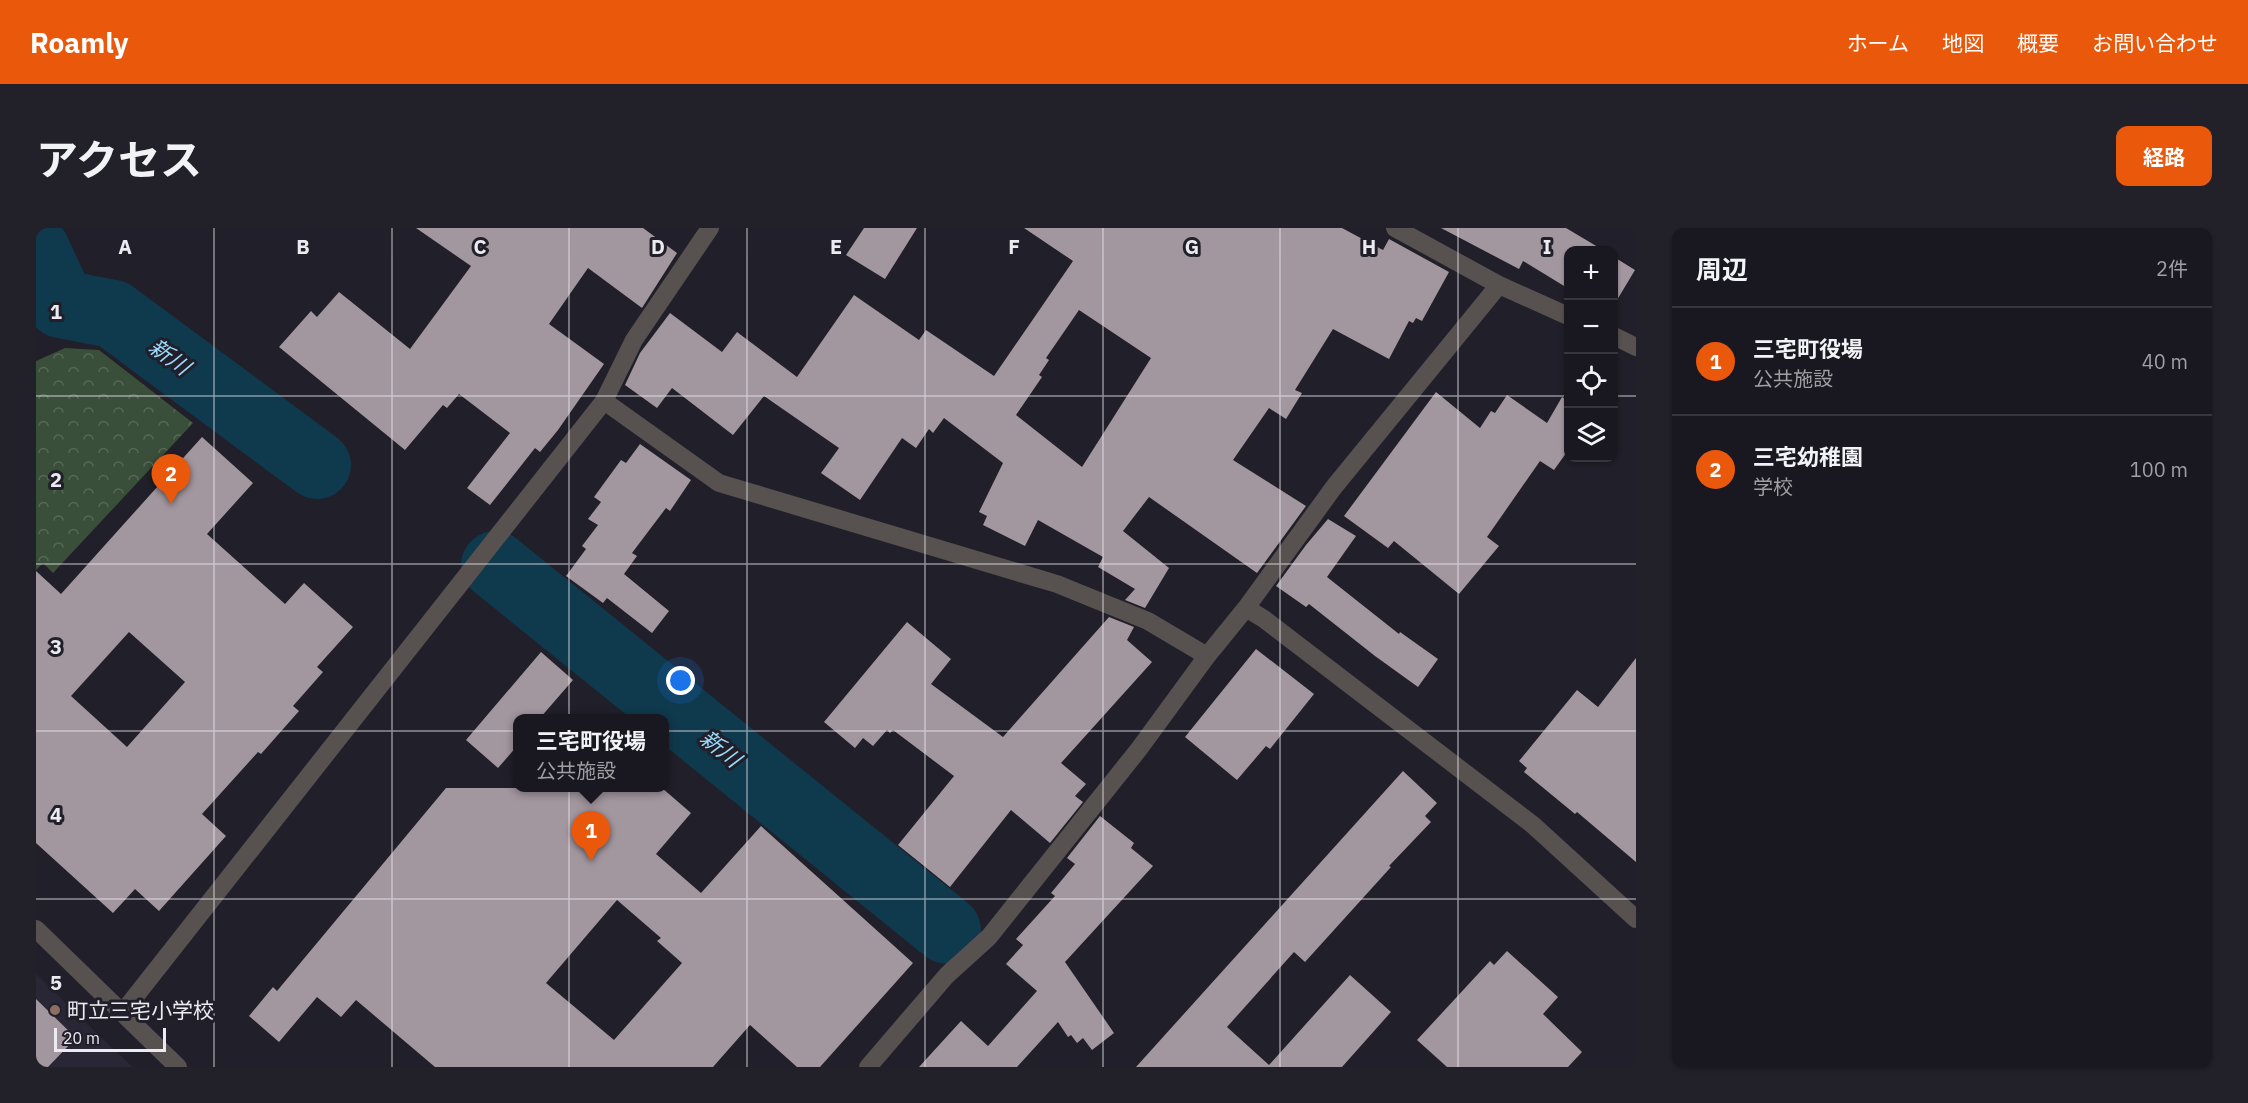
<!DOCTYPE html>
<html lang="ja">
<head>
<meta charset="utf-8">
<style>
  body { margin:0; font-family:"IBM Plex Sans","Noto Sans JP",sans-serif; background:#222028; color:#f1f3f6 }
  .controls { position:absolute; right:18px; top:18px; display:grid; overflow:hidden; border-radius:12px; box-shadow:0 2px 4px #0004 }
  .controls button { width:54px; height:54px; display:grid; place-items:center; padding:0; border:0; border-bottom:2px solid #37363d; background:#19171f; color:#f1f3f6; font:30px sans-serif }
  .scale { position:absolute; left:18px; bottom:15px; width:112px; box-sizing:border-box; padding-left:6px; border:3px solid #ecebf2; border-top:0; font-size:16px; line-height:21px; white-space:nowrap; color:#ecebf2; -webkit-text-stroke:4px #211f29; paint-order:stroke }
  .you { position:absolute; left:645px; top:453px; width:21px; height:21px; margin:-15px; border:4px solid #fff; border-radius:50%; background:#1a73e8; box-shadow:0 0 0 9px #1a73e833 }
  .badge { display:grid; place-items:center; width:39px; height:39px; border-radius:50%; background:#ea580c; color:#fff; font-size:20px; font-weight:700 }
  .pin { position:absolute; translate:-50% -50px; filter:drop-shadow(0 2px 3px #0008) }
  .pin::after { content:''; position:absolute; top:32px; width:21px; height:18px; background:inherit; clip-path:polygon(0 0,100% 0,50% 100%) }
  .popup { position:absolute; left:477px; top:486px; width:156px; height:78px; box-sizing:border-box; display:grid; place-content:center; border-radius:12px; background:#19171f; filter:drop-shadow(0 2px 4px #0005); font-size:20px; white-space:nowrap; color:#9f9fa4 }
  .popup b { font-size:22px; color:#f1f3f6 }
  .popup::after { content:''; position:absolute; left:50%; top:100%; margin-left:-12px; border:12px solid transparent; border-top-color:#19171f }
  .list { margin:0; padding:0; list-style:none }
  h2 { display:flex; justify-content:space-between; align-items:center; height:78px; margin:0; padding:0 24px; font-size:26px }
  h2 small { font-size:20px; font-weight:400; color:#9f9fa4 }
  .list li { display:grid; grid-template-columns:39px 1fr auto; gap:18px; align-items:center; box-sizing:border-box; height:108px; padding:0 24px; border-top:2px solid #37363d }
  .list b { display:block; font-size:22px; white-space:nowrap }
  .list p { margin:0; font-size:20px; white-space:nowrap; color:#9f9fa4 }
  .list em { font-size:20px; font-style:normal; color:#9f9fa4 }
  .icon { flex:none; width:33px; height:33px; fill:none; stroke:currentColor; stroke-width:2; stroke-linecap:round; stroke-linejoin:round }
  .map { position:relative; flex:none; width:1600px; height:839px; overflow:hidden; border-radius:12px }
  header { display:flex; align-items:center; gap:36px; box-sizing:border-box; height:84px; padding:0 30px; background:#ea580c; color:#fff }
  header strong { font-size:28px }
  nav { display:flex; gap:33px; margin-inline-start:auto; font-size:21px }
  .intro { display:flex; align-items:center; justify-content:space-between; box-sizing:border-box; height:144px; padding:0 36px }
  h1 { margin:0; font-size:42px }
  .button { padding:15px 27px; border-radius:12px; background:#ea580c; color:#fff; font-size:21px; font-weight:700 }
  main { display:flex; gap:36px; padding:0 36px }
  aside { flex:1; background:#19171f; border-radius:12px; box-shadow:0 2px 4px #0004 }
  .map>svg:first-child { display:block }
  .built { fill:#292636 }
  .park { fill:url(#park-crowns) }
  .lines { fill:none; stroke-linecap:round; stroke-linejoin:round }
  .river { stroke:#0f394c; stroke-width:68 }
  .building { fill:#a2969f; fill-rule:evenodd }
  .minor { stroke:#57514f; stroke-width:18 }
  .grid { fill:none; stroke:#ecebf2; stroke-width:1.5; stroke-opacity:0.55 }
  .education-dot { fill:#8d6e63; stroke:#211f29; stroke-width:2 }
  .labels { text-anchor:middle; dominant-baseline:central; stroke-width:6; stroke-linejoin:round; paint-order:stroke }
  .poi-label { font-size:21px; fill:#ecebf2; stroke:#211f29; text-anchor:start }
  .water-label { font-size:22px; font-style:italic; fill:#99d9fa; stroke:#211f29 }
  .grid-label { font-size:20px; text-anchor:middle; font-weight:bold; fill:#ecebf2; stroke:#211f29; stroke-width:6; stroke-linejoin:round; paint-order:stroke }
</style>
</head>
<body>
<header>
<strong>Roamly</strong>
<nav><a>ホーム</a><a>地図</a><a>概要</a><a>お問い合わせ</a></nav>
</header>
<div class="intro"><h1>アクセス</h1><a class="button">経路</a></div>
<main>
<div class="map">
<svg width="1600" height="839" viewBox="0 0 1600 839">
  <defs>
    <pattern id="park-crowns" width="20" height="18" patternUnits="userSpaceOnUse" patternTransform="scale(1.5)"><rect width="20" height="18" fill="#3a4f39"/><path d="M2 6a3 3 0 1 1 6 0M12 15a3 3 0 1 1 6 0" fill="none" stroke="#576856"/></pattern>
  </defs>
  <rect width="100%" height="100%" fill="#211f29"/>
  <!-- built -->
  <path class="built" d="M0,746l74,72 23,21h-97z"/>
  <!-- park -->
  <path class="park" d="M29,120l34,2 94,73 -140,150 -10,-10 -7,7v-209z"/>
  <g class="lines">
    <!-- river -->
    <path class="river" d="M0,22l25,54
      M25,76l52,10 204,151
      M459,337l452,365"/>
  </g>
  <!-- building -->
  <path class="building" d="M380,0h227l34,25 -35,55 -54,-40 -39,56 55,40 -46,66 -18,22 -5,-4 -45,57 -23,-17 43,-55 -51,-39 -12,14 -4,-3 -38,45 -126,-103 32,-36 6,6 22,-25 71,57 61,-83z
    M828,0h53l-32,51 -39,-24z
    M988,0h318l41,22 6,-11 60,33 -27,49 -6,-3 -3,5 -4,-2 -20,38 -56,-30 -38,61 7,3 -16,26 -17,-11 -36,52 73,46 -49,67 -108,-76 -26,34 46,37 -24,40 -20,-8 10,-11 -37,-22 5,-10 -65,-37 -13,26 -42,-21 4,-9 -8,-4 24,-49 -59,-45 -11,15 -4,-4 -13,19 -14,-10 -42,62 -39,-27 18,-25 -75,-52 -31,39 -61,-47 -15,20 -32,-23 15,-32 30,-40 52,39 15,-20 60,45 57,-82 65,45 7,-10 68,46 79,-115zM1043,82l72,48 -69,109 -66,-52 26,-38 -3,-2 10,-15 -3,-2z
    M1405,0h125l37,22h-34v39l-46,-28 -4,8z
    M1578,29l21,13 -21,35z
    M1400,164l44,36 11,-17 4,2 12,-18 40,28 15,-26 7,4v48l-15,21 -14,-9 -53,76 12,9 -40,48 -65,-53 -6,7 -44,-32z
    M166,209l51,46 -46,51 78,70 19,-21 49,44 -36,40 6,5 -30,34 6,5 -38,43 -3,-2 -56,62 24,22 -67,75 -24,-22 -22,24 -77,-70v-272l25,23zM93,404l56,50 -58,65 -56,-51z
    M604,216l51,36 -21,31 -4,-3 -34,45 5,3 -13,18 45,37 -17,22 -45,-35 -4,5 -37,-27 20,-27 -4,-3 16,-21 -10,-6 13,-17 -7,-5 27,-37 5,3z
    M1292,291l28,17 -29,41 72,57 1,-2 38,27 -20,28 -43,-31 -66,-52 -3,3 -30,-21 30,-41z
    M1073,389l25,10 -7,13 25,22 -91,101 25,21 -11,12 8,6 -33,41 -39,-33 -61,77 -52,-42 56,-69 -61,-46 -3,3 -3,-3 -14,16 -10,-8 -8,10 -31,-26 83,-100 44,37 -20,25 72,53z
    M1220,421l58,45 -44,55 -4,-3 -29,34 -52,-43z
    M505,424l32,28 -33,38h-22v27l-20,23 -32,-28z
    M1600,430v204l-59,-50 -2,2 -51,-42 3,-4 -8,-7 58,-71 21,17z
    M1367,543l34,32 -12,13 6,6 -42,44 2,1 -86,95 -11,-10 -67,75 42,38 81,-90 41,37 -49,55h-206z
    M410,560h216l29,25 -35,41 45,39 60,-67 152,137 -93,104h-23l-47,-42 -37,42h-278l-79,-67 -15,17 -24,-20 -38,45 -30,-26 24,-29 4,4zM581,672l44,38 -4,3 25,22 -68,77 -68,-57z
    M1064,588l34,27 -3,5 22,18 -88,96 49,71 -22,17 -9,-12 -6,5 -6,-8 -3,2 -10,-15 -41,45h-98l42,-46 27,25 49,-55 -31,-27 17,-19 -7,-6 39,-43 -4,-3 24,-29 -8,-6z
    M1471,723l51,46 -15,17 39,38 -14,15h-121l-30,-27 73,-79 4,4z
    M0,771l40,39 -28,29h-12z"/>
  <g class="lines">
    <!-- minor -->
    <path class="minor" d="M1359,0l104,57 69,31
      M1578,108l22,11
      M568,173l115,82 338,101 91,37 59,35
      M1210,380l18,11 269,206 103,94
      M0,701l142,138
      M87,784l481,-611 30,-61 76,-112
      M832,839l79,-92 42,-38 150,-188 68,-93 39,-48 88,-121 165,-202"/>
  </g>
  <!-- grid -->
  <path class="grid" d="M178,0v839M356,0v839M533,0v839M711,0v839M889,0v839M1067,0v839M1244,0v839M1422,0v839M0,168h1532M1578,168h22M0,336h1600M0,503h1600M0,671h1600"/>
  <!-- markers -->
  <circle class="education-dot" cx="19" cy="782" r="6"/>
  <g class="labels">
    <!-- poi labels -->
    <g class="poi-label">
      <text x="31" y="782">町立三宅小学校</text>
    </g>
    <!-- water labels -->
    <g class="water-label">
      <text transform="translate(134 128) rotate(36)">新川</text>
      <text transform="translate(685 520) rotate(39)">新川</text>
    </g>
  </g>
  <g class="grid-label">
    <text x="89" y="26">A</text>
    <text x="267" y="26">B</text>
    <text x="444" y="26">C</text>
    <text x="622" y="26">D</text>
    <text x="800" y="26">E</text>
    <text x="978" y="26">F</text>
    <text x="1156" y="26">G</text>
    <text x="1333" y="26">H</text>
    <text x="1511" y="26">I</text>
    <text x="20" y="91">1</text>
    <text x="20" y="259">2</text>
    <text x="20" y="426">3</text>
    <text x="20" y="594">4</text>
    <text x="20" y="762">5</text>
  </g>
</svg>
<div class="controls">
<button>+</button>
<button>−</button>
<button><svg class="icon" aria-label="locate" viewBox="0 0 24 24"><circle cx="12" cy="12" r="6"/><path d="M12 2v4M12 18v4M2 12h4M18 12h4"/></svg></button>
<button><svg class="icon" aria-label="layers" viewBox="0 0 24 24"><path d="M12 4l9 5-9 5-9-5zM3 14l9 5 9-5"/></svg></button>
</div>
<div class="scale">20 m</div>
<div class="you"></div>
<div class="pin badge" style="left:555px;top:633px">1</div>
<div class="popup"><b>三宅町役場</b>公共施設</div>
<div class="pin badge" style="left:135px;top:276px">2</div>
</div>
<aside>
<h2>周辺<small>2件</small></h2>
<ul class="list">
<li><span class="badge">1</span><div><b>三宅町役場</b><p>公共施設</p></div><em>40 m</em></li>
<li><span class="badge">2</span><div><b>三宅幼稚園</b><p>学校</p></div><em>100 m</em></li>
</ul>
</aside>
</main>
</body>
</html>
